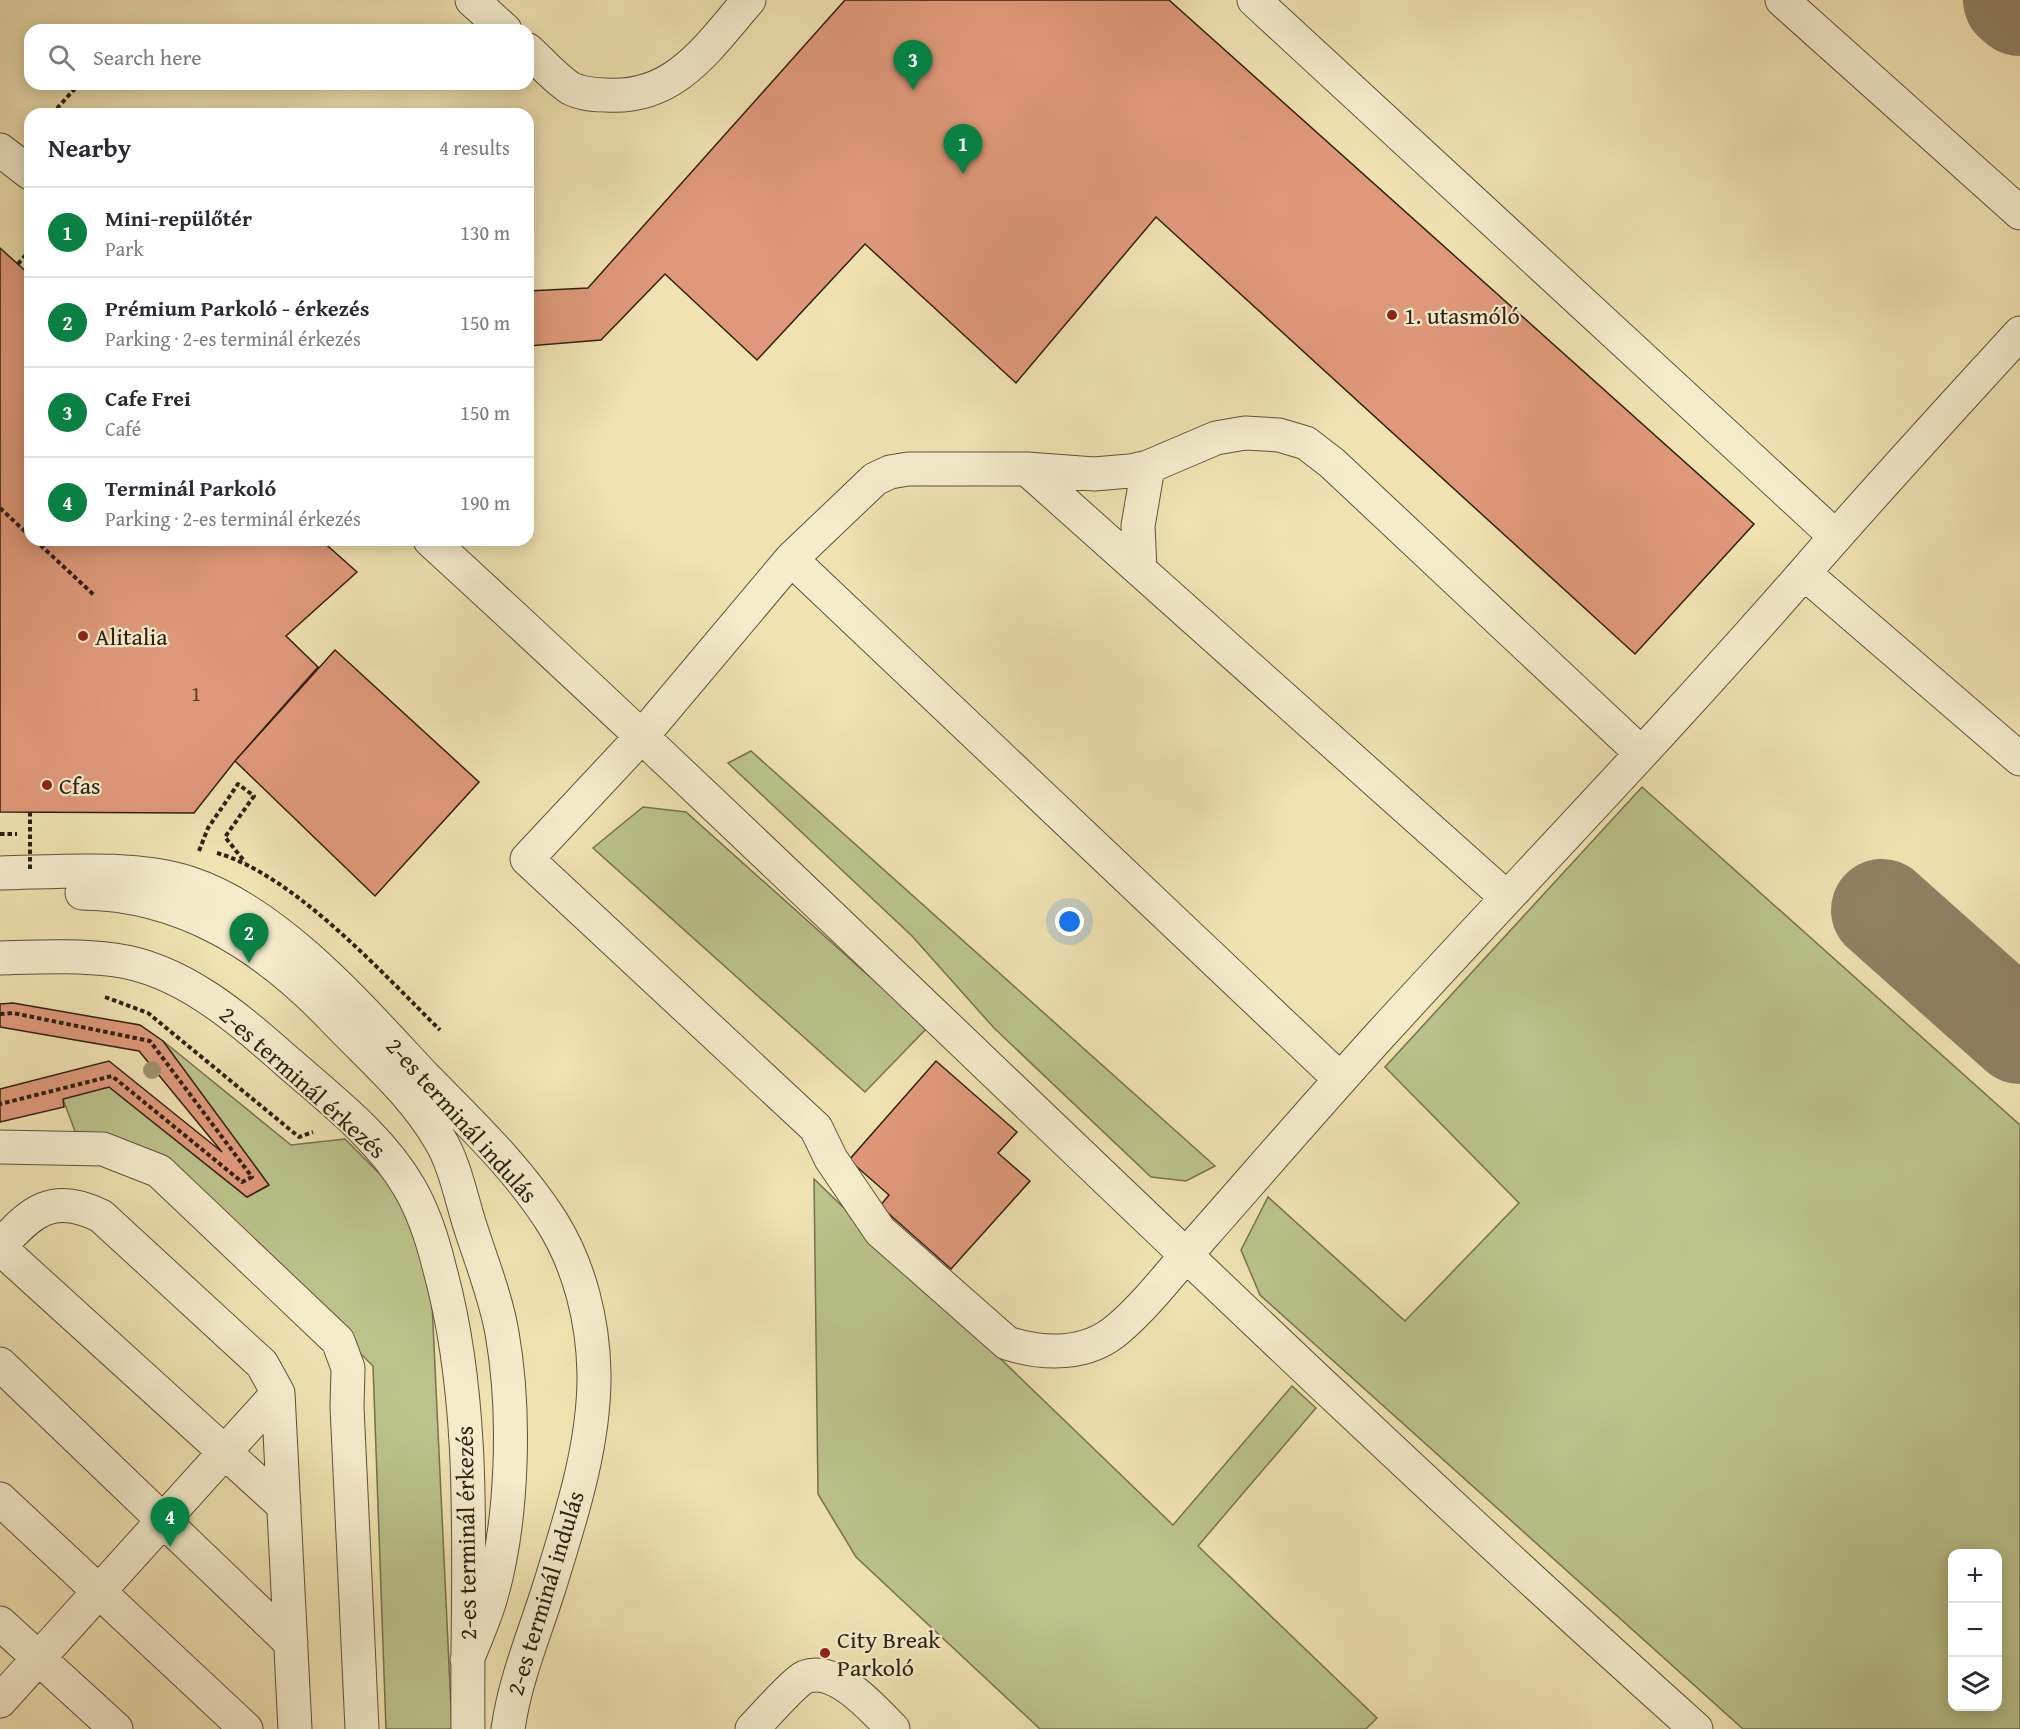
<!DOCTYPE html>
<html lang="en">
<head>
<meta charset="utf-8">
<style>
  body { margin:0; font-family:"Gentium Book Plus",serif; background:#f2f2f3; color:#2b2b33 }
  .controls { position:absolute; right:18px; bottom:18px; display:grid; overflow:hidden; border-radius:12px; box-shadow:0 3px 15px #0003 }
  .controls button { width:54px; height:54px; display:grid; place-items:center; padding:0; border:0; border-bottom:2px solid #e1e1e2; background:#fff; color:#2b2b33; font:30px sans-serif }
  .you { position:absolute; left:1070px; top:922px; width:21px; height:21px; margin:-15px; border:4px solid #fff; border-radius:50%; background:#1a73e8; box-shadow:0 0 0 9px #1a73e833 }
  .badge { display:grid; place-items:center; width:39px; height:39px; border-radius:50%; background:#0b8043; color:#fff; font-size:20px; font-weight:700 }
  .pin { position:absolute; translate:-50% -50px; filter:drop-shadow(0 2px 3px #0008) }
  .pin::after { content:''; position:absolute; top:32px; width:21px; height:18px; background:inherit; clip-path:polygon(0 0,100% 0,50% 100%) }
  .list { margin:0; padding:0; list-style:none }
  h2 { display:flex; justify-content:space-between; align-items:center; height:78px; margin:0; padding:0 24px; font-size:26px }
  h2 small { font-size:20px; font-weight:400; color:#7c7c81 }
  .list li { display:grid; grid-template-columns:39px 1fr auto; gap:18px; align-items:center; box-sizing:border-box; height:90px; padding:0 24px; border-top:2px solid #e1e1e2 }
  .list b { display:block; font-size:22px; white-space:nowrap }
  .list p { margin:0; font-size:20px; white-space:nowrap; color:#7c7c81 }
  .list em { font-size:20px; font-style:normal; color:#7c7c81 }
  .icon { flex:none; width:33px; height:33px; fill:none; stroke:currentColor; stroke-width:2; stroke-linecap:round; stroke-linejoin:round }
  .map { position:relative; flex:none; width:2020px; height:1729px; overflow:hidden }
  .search { position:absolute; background:#fff; box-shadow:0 3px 15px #0003; left:24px; top:24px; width:510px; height:66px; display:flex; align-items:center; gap:15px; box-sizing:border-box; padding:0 21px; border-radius:18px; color:#7c7c81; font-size:22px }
  .panel { position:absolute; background:#fff; box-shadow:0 3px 15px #0003; left:24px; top:108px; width:510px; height:438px; border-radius:18px }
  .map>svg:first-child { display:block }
  .green { fill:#bbc38b; stroke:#76714e; stroke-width:1.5; fill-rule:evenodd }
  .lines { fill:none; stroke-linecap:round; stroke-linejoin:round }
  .taxiway { stroke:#908062; stroke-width:102 }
  .building { fill:#df997a; stroke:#301f12; stroke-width:1.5 }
  .minor-casing { stroke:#60503a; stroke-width:35 }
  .path { stroke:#301f12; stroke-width:4; stroke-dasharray:4.5 3; stroke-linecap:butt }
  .minor { stroke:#f5eccc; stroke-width:33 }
  .path-bridge { stroke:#301f12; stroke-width:4; stroke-dasharray:4.5 3; stroke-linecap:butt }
  .tree { fill:#9e926d }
  .poi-dot { fill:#8f2418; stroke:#f5eccc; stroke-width:2 }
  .labels { text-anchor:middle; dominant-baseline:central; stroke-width:4.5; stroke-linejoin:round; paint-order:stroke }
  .number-label { font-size:21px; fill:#5c3e2c }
  .poi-label { font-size:24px; fill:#301f12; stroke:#f5eccc; text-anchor:start }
  .street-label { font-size:24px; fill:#301f12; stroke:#f5eccc }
</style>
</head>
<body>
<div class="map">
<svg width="2020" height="1729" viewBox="0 0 2020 1729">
  <rect width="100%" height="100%" fill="#f0e2b1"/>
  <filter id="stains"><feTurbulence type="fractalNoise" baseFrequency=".00333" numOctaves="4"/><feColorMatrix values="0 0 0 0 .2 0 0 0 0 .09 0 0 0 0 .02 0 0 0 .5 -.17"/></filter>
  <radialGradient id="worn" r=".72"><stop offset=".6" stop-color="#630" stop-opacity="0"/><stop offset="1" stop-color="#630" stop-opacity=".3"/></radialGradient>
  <!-- green -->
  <path class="green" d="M751,751l464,415 -29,15 -35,-4 -157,-149 -82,-92 -184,-173z
    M1642,787l378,338v604h-277l-483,-434 -19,-45 27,-53 137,124 114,-118 -134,-136zM1952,1554h46v152h-46z
    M643,807l43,5 241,216 -62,64 -272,-244z
    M163,1041l128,104 54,-6 51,51 25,52 11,61 20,426h-66l-13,-363 -147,-146 -150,-86 -13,-35 46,-12 138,110 21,-11z
    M814,1179l359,346 119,-139 24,22 -118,138 179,172 -11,11h-326l-184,-172 -38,-63z"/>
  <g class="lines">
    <!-- taxiway -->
    <path class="taxiway" d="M2014,0l6,5
      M1882,910l138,123"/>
  </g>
  <!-- building -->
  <path class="building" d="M845,0h324l585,524 -119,130 -479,-437 -140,166 -151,-139 -108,116 -92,-86 -64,66 -73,6v-55l60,-3z
    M0,248l30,27v265h291l36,32 -71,64 32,31 -83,94 -41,52 -194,-1z
    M335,650l144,132 -104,114 -140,-135z
    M13,1003l127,22 23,16 106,144 -22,12 -138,-110 -46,12 1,8 -64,15v-33l109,-28 113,91 -83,-101 -139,-24v-23z
    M936,1061l81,71 -19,21 32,28 -79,88 -71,-63 9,-11 -40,-35z"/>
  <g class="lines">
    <defs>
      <path id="minor" d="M472,0l33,30
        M1254,0l581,536
        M1782,0l238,213
        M528,50c13,12 27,28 42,38 9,5 25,7 36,7 69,5 102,-48 143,-95
        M0,150l30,23
        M1027,469l479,428
        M430,540c427,391 835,803 1266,1189
        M791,559l549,520
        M1140,569l-2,-43 10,-59
        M1804,573l216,186
        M1640,752l-308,-289 -26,-20 -27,-8 -34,-2 -29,5 -68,29 -18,4 -36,3 -67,-5h-119l-18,3 -15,7 -84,80 -148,176 -116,124 289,269 15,31 49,72 127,112c37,12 80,13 111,-14 31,-26 61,-67 89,-98 58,-66 116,-133 175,-198 140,-153 285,-303 422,-460 70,-81 143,-160 216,-240
        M0,873c58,-1 133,-8 189,10 89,29 171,125 234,192 45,46 94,92 129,147 28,45 41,99 42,151 1,72 -24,147 -45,215 -15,47 -34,92 -41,141
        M82,893c101,1 182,53 250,124 37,39 81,76 108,123 15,24 22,62 31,89 11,34 25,69 31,104 14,79 11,190 -12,267 -6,20 -15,40 -23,60
        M0,958c38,-1 77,-3 115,2 68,9 125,60 174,103 42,37 92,75 120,124 15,25 24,54 31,83 40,146 26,308 28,459
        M0,1147l103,2 56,22 179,170 10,27 -1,39 15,322
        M0,1247c31,-36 53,-55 101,-31l161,148 16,29 17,336
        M0,1248l284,258
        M0,1364l291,279
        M0,1499l246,230
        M0,1623l116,106
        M0,1701l278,-308
        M752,1729c10,-10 42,-47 53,-52 31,-12 69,33 88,52"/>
    </defs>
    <!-- minor casing -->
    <use href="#minor" class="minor-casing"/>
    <!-- path -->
    <path class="path" d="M52,114l27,-30
      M18,264l12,-14
      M0,508l30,28
      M35,540l59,55
      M0,834h17
      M199,851l9,-23 30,-44 16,12 -29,41 20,25
      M217,853c77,22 166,121 223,177
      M105,997l43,16 151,124 14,-5
      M0,1014l13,-1 137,28 102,136 -10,5 -130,-106 -112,28"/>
    <!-- minor -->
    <use href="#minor" class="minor"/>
    <!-- path-bridge -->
    <path class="path-bridge" d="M30,812v60"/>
  </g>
  <!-- trees -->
  <circle class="tree" cx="152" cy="1070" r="9"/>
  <!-- markers -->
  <g class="poi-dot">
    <circle cx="1392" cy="315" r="6"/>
    <circle cx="83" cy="636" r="6"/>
    <circle cx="47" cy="785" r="6"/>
    <circle cx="825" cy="1653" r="6"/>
  </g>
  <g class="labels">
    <!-- number labels -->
    <g class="number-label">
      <text x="196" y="693">1</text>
    </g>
    <!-- poi labels -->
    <g class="poi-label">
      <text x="1404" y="315">1. utasmóló</text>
      <text x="95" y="636">Alitalia</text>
      <text x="59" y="785">Cfas</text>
      <text x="837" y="1639">City Break<tspan x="837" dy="28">Parkoló</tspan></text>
    </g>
    <!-- street labels -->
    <g class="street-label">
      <text transform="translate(303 1082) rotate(42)">2-es terminál érkezés</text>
      <text transform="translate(462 1120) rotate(48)">2-es terminál indulás</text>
      <text transform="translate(466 1533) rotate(-91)">2-es terminál érkezés</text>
      <text transform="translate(545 1593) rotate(-73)">2-es terminál indulás</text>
    </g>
  </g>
  <rect width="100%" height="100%" filter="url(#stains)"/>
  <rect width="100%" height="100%" fill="url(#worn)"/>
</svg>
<div class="controls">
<button>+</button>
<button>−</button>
<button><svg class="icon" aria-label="layers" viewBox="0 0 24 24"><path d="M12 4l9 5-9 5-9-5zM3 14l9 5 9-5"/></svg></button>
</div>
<div class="you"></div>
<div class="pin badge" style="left:963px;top:174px">1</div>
<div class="pin badge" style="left:249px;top:963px">2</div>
<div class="pin badge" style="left:913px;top:90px">3</div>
<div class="pin badge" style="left:170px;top:1547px">4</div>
<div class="search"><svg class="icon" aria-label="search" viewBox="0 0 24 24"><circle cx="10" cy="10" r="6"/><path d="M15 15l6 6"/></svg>Search here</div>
<section class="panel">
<h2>Nearby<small>4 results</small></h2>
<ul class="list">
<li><span class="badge">1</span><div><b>Mini-repülőtér</b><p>Park</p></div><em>130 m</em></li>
<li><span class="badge">2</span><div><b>Prémium Parkoló - érkezés</b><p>Parking · 2-es terminál érkezés</p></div><em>150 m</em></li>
<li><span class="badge">3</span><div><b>Cafe Frei</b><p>Café</p></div><em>150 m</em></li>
<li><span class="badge">4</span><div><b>Terminál Parkoló</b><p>Parking · 2-es terminál érkezés</p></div><em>190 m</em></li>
</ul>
</section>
</div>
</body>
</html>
